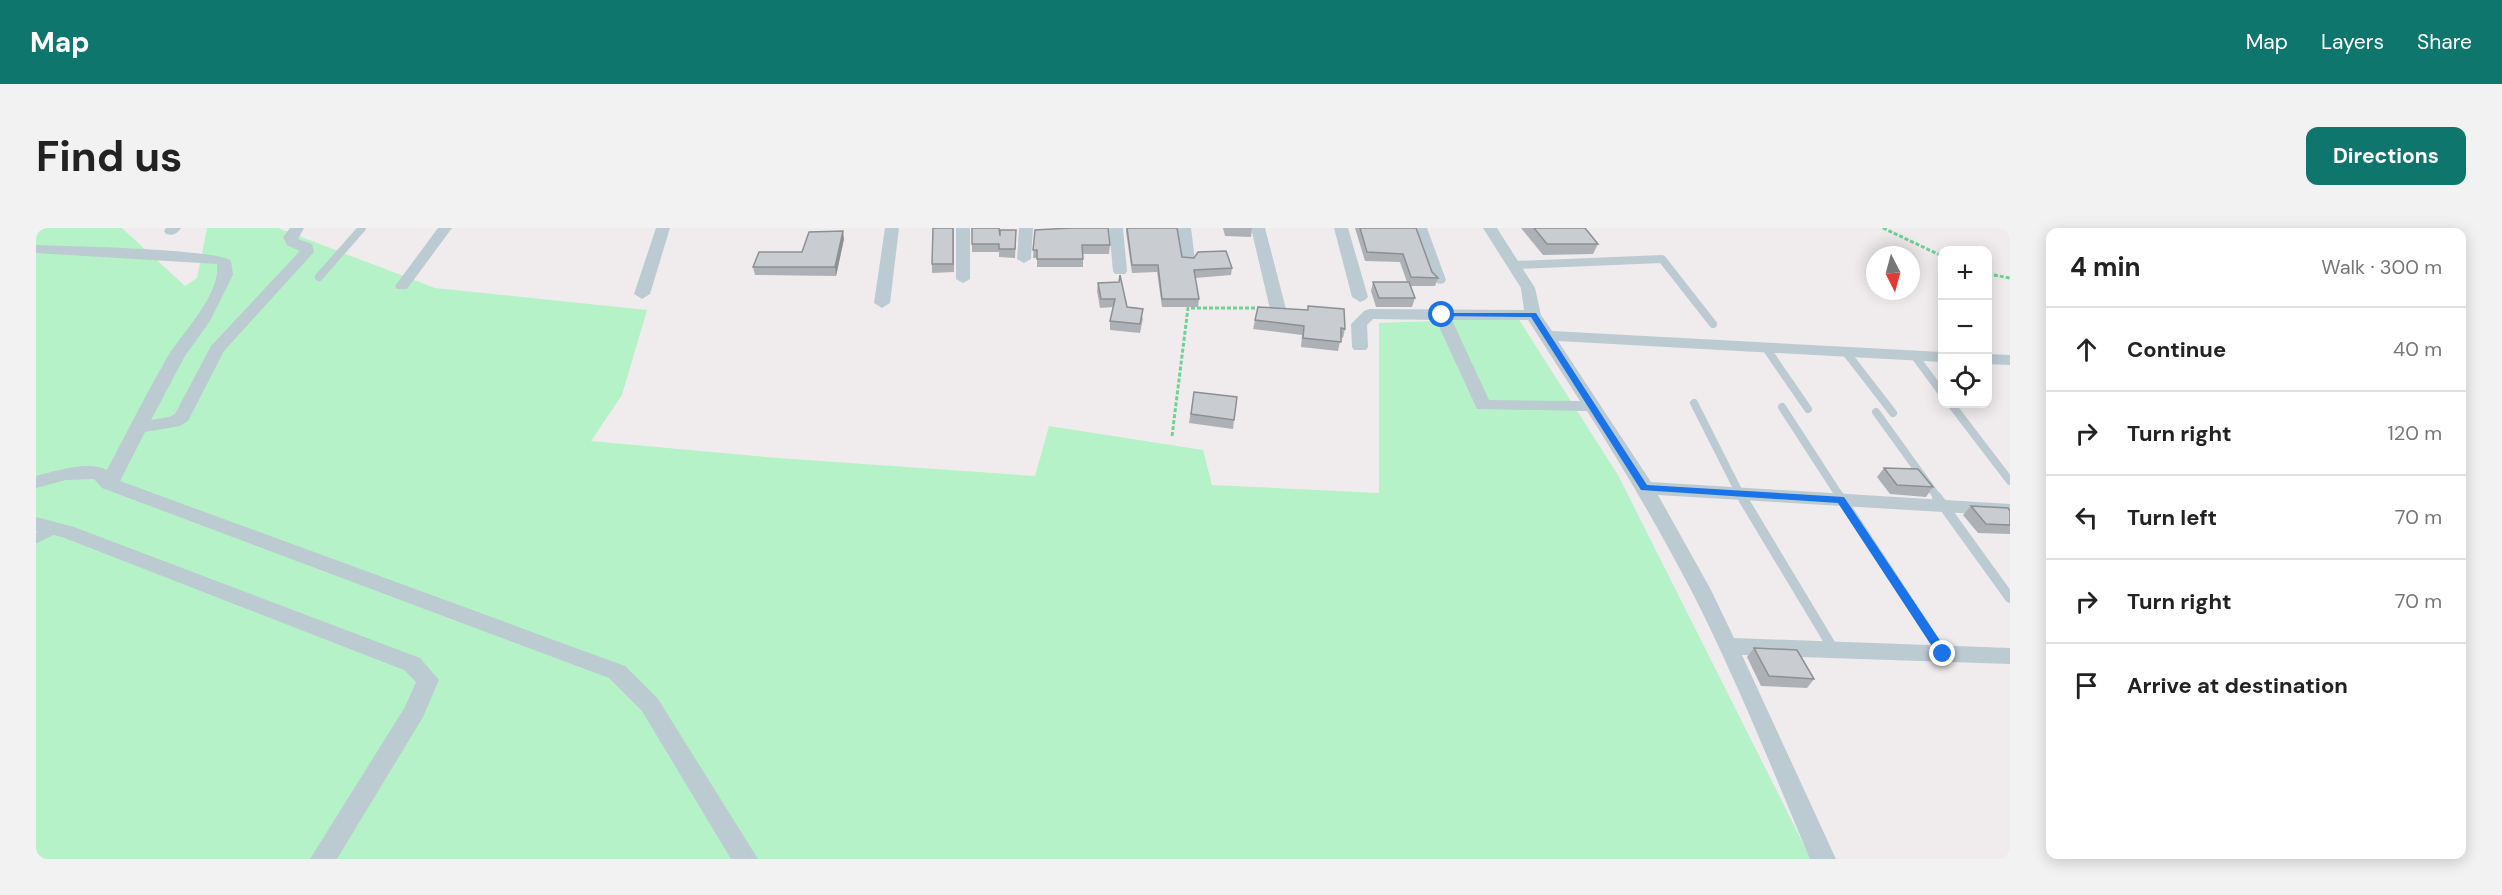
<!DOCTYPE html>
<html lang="en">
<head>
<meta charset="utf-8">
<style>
  body { margin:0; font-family:"DM Sans",sans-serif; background:#f2f2f2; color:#222 }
  .controls { position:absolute; right:18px; top:18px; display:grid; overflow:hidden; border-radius:12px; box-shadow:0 3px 15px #0003 }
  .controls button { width:54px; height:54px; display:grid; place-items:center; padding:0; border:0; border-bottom:2px solid #e0e0e0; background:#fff; color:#222; font:30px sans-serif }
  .compass { position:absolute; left:1830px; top:18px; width:54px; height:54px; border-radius:50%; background:#fff; box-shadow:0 3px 15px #0003; rotate:174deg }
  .stop { position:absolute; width:18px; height:18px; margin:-14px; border:4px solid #1a73e8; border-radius:50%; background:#fff }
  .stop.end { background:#1a73e8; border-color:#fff; box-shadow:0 2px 6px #0008 }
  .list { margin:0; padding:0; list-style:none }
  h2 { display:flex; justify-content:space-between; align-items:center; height:78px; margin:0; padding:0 24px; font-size:26px }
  h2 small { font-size:20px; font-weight:400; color:#767676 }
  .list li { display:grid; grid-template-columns:39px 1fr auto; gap:18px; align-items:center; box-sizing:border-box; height:84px; padding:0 24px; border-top:2px solid #e0e0e0 }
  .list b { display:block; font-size:22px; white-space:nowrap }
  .list em { font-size:20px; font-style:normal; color:#767676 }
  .icon { flex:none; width:33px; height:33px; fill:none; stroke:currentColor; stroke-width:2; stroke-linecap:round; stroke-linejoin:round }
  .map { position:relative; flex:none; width:1974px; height:631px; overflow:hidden; border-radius:12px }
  header { display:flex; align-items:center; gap:36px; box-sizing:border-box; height:84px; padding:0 30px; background:#0f766e; color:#fff }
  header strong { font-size:28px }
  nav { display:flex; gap:33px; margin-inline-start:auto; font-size:21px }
  .intro { display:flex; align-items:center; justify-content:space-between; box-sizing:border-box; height:144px; padding:0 36px }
  h1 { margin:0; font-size:42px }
  .button { padding:15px 27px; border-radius:12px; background:#0f766e; color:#fff; font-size:21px; font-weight:700 }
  main { display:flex; gap:36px; padding:0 36px }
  aside { flex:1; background:#fff; border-radius:12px; box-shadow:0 3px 15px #0003 }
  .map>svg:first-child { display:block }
  .green { fill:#b6f2c7 }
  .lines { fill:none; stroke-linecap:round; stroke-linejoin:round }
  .path { stroke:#6cd394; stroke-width:3; stroke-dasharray:4 2; stroke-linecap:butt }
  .service-far1 { stroke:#bccad1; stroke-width:8 }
  .service { stroke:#bccad1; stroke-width:10 }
  .minor { fill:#bccad1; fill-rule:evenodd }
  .wall { fill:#adb0b5 }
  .shaded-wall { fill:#8d9093 }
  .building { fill:#c9cdd2; stroke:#8d9093; stroke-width:1.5 }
  .route { fill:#1a73e8 }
</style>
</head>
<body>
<header>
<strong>Map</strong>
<nav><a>Map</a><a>Layers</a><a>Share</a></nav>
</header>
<div class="intro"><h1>Find us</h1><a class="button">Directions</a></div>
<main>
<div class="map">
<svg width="1974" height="631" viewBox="0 0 1974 631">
  <rect width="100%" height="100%" fill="#f0eced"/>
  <!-- green -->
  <path class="green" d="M0,0h86l63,58 12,-8 10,-50h71l157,60 212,22 -25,85 -31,46 187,17 257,18 14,-50 154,24 9,35 167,8v-170l139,-5 100,157 193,384h-1775z"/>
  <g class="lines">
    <!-- path -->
    <path class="path" d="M1847,0l59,28
      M1952,46l22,4
      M1136,208l16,-128h72"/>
    <!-- service-far1 -->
    <path class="service-far1" d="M1479,37l147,-6 51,65
      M283,49l43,-49
      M1730,120l42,61
      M1809,123l48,62
      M1878,127l28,38
      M1658,175l48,95
      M1915,176l59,77
      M1746,179l59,91
      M1840,184l62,86"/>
    <!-- service -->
    <path class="service" d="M1706,269l92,153
      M1804,269l103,157
      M1901,269l73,101
      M0,310l18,-9"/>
    <!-- minor -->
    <path class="minor" d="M130,0h15c-4,6 -8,8 -15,6l-2,-3z
      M254,0h14l-6,11 14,5 2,8 -90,99 -36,70 -8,5 -35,6 -25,49 505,185 33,33 100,160h-27l-89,-148 -33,-33 -507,-190 -8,-9 -28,1 -30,8v-12c19,-5 54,-16 71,-6 20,-38 39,-76 61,-114 15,-24 53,-62 49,-92l-181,-11v-8c27,1 184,4 195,16l2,14 -23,46 -25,35 -34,64 18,-3 6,-3 36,-68 89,-95 -13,-6 -4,-8z
      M402,0h14l-45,61h-10l-2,-3z
      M620,0h14l-20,66 -8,5 -8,-5z
      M849,0h14l-9,75 -8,5 -8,-5z
      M920,0h14v51l-7,4 -7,-4z
      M983,0h14l-2,31 -7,4 -7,-4z
      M1073,0h14l4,43 -2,3h-10l-2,-3z
      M1141,0h14l4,32 -2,3h-10l-2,-3z
      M1215,0h14l21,81 -3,3h-10l-3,-3z
      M1298,0h14l20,69 -3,3 -5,2 -8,-5z
      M1377,0h14l19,52 -2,3 -5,1 -7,-4z
      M1447,0h14l38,60 6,27 11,16 390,21v10l-384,-21 93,141 359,22v12l-352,-21 53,95 23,48 276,10v16l-268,-9 94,204h-26c-38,-91 -75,-183 -120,-271 -32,-61 -66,-119 -103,-177l-110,-2 -41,-89 -63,-1 -6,6 1,22 -2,3h-12l-2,-3 -1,-23 13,-13 5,-2 155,1 -3,-22zM1416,92h76l52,81 -91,-1z
      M1952,126l22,1v10l-22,-1z
      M0,289l38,10 346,131 19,22 -16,37 -86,142h-27l95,-152 11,-25 -12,-12 -342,-133 -26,-6z"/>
  </g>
  <!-- wall -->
  <path class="wall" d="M918,0v44l-22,1v-9z
    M936,0l28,8 16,2 -1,20 -16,-1v-5h-27z
    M1090,0h51l5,29 50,11 -1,7 -36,3 4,21 -1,8h-36l-5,-35 -25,1 -6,-41z
    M1187,0h29l-1,9 -26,-1z
    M1319,0h61l16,44 6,6 -3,8h-25l5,12 -3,9h-36l-5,-16 2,-9h34l-7,-20 -35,-1z
    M1485,0h64l13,16 -5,10 -50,1z
    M999,2l75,15 -1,9h-26v13h-46v-9h-4z
    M808,11l-8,37 -81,-1 -2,-8z
    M1062,55l29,24 16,11 -3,15 -30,-3v-9l3,-14 -13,1 -3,-17z
    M1272,78l37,23 -2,9 -2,-1 -3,14 -37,-4 1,-12 -49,-6 5,-22 50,3z
    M1158,164l40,28 -1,9 -44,-6z
    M1848,240l49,19 -7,10 -36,-3 -13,-17z
    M1935,278l39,5v23l-32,-1 -15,-18z
    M1718,420l60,31 -7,9 -46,-2 -14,-29z"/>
  <!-- shaded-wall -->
  <path class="shaded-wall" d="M807,3l1,8 -8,37 -1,-9z"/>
  <!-- building -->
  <path class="building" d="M897,0h20v36h-21z
    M936,0h27l1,8v-6h16l-1,19h-16v-5h-27z
    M1035,0h37l2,17h-28l1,14h-46v-9h-4l2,-20z
    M1091,0h50l5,29 12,1 4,-6 28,-1 6,17 -38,2 5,29h-37l-4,-34h-26z
    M1324,0h56l16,44 6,6 -27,-1 -8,-23 -36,-2z
    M1498,0h51l13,16h-51z
    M807,3l-8,36h-82l6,-15h43l7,-20z
    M1084,47l7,32 16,2 -3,15 -30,-3 5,-22h-14l-3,-16 21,-1z
    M1337,54h36l6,16h-36z
    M1272,78l36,3 1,20 -4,-1v14l-38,-4 1,-12 -49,-6 3,-13 50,3z
    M1158,164l43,5 -3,23 -43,-6z
    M1848,240l34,1 15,18 -36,-2z
    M1935,278l37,2 2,3v14l-24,-1z
    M1718,420l43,2 17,29 -45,-3z"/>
  <!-- route -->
  <path class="route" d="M1406,85h94l111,172 197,12 103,154v6h-8l-101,-154 -197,-13 -110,-173 -92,-1v-3z"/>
</svg>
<div class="controls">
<button>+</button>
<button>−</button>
<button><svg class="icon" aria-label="locate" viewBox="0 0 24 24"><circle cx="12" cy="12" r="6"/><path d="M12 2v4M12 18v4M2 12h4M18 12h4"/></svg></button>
</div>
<svg class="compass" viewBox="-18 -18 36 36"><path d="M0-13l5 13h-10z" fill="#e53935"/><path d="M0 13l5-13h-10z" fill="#767676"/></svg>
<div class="stop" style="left:1406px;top:87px"></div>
<div class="stop end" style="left:1907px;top:426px"></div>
</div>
<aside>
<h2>4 min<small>Walk · 300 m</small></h2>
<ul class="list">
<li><svg class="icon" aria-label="ahead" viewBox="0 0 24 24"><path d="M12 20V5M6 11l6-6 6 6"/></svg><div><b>Continue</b></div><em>40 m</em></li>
<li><svg class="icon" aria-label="right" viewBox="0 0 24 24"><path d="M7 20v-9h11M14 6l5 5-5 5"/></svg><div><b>Turn right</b></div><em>120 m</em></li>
<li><svg class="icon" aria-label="left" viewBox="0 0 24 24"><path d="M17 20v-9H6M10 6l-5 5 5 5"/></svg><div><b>Turn left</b></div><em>70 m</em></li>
<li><svg class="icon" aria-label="right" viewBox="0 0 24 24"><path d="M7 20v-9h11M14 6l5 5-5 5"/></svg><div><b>Turn right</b></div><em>70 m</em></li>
<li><svg class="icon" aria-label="arrive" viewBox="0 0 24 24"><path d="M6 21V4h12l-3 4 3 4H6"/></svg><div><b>Arrive at destination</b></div></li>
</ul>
</aside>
</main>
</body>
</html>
